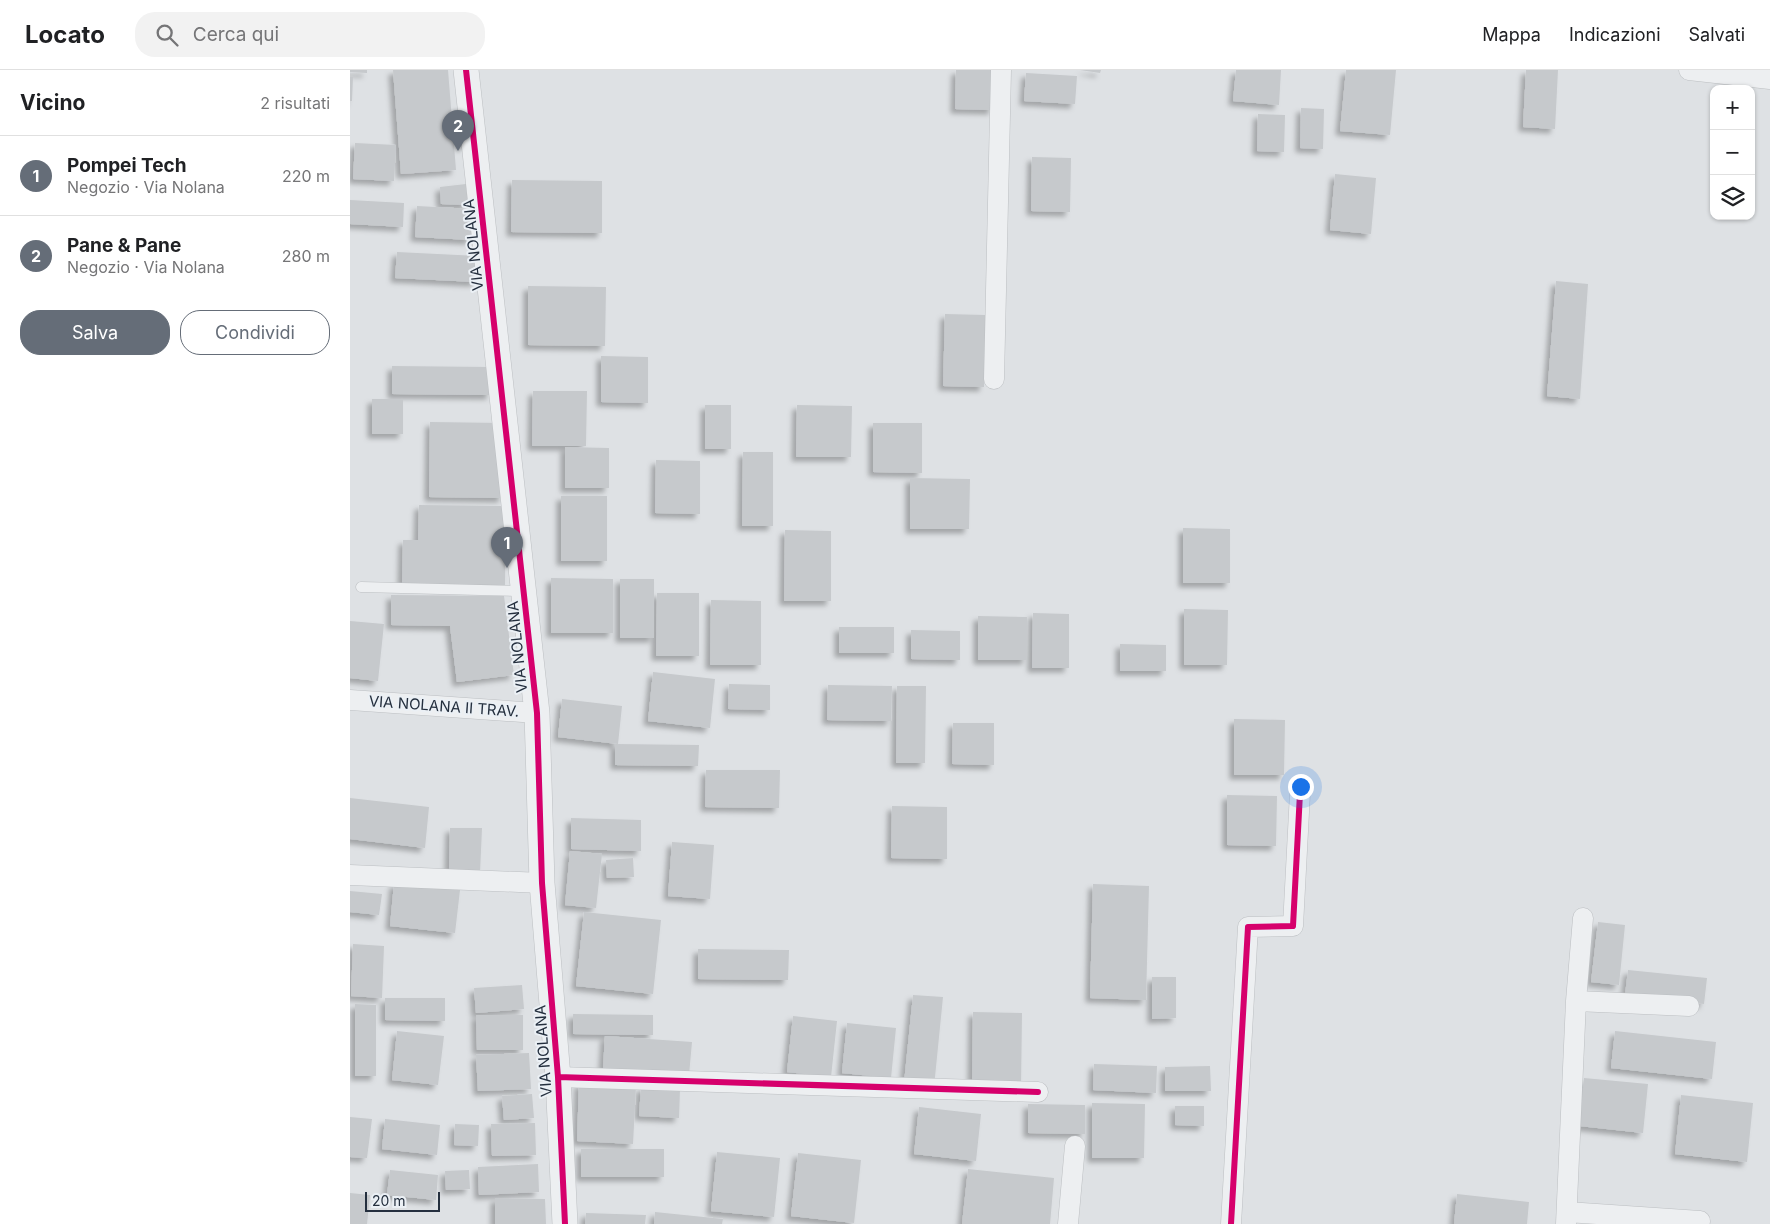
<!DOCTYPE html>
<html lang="it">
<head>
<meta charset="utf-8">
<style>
  body { margin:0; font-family:Inter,sans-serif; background:#f2f2f2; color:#202124 }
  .controls { position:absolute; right:15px; top:15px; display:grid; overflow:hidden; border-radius:10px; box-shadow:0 1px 4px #0004 }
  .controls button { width:45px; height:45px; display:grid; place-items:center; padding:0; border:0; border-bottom:1px solid #e0e0e0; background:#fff; color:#202124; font:25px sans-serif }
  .scale { position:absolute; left:15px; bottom:12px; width:75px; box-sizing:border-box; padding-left:5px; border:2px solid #242f3e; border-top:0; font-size:14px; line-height:18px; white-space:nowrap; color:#242f3e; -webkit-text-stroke:4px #ebf0f5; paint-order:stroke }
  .you { position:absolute; left:950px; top:716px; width:18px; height:18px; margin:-12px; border:4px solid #fff; border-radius:50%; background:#1a73e8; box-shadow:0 0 0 8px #1a73e833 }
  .badge { display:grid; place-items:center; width:32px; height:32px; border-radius:50%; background:#656d78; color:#fff; font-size:16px; font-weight:700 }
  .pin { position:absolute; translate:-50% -41px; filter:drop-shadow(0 1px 2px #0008) }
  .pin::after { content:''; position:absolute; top:26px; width:18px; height:15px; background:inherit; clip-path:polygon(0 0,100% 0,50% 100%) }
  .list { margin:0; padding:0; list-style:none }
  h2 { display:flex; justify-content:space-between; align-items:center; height:65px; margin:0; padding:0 20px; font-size:21px }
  h2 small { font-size:16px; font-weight:400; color:#757577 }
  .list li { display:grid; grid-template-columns:32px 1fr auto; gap:15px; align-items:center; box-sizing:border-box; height:80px; padding:0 20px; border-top:1px solid #e0e0e0 }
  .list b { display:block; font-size:19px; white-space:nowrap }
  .list p { margin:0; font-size:16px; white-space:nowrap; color:#757577 }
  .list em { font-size:16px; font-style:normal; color:#757577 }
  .actions { display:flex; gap:10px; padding:15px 20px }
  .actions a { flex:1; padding:11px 0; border:1px solid #656d78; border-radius:20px; text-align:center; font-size:18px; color:#656d78 }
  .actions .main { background:#656d78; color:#fff }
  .icon { flex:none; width:28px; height:28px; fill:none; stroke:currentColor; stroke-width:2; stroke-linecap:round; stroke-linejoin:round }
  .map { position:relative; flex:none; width:1420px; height:1154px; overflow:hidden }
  header { display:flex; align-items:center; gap:30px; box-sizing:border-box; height:70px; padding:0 25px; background:#fff; border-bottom:1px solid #e0e0e0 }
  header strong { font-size:24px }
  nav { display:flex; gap:28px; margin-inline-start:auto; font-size:18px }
  .search { width:350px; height:45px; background:#f2f2f2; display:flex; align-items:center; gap:12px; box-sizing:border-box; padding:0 18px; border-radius:20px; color:#757577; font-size:19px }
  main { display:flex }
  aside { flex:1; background:#fff }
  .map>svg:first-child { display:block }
  .building { fill:#c6c9cc; filter:url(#shadow) }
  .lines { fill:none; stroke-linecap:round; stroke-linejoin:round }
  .service-casing { stroke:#bcbfc2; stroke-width:11 }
  .minor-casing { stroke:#bcbfc2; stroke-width:21 }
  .tertiary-casing { stroke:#bcbfc2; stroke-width:26 }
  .service { stroke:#edeff1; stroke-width:10 }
  .minor { stroke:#edeff1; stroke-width:20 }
  .tertiary { stroke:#edeff1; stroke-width:25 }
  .cycleway-casing { stroke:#ebf0f5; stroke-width:9 }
  .cycleway { stroke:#d6006c; stroke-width:6 }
  .labels { text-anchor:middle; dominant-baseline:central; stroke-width:4; stroke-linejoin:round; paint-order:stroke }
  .street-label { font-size:15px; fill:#242f3e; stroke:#ebf0f5 }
</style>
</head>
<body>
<header>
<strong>Locato</strong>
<div class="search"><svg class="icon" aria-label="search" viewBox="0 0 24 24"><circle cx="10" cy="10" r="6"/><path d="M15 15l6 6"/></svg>Cerca qui</div>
<nav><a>Mappa</a><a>Indicazioni</a><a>Salvati</a></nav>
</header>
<main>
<aside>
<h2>Vicino<small>2 risultati</small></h2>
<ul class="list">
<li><span class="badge">1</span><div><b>Pompei Tech</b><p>Negozio · Via Nolana</p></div><em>220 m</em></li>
<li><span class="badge">2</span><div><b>Pane &amp; Pane</b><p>Negozio · Via Nolana</p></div><em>280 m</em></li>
</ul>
<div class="actions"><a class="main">Salva</a><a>Condividi</a></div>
</aside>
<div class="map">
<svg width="1420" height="1154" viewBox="0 0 1420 1154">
  <defs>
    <filter id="shadow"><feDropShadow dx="-4.5" dy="4.5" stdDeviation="2.5" flood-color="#0004"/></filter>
  </defs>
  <rect width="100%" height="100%" fill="#dee1e4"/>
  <!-- building -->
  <path class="building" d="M0,0h17v3l-17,-1z
    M43,0h55l8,100 -55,4z
    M606,0h38l-1,40 -38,-1z
    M730,0h21l-1,3z
    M886,0h45l-2,35 -46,-4z
    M996,0h50l-6,65 -50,-4z
    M1176,0h32l-3,59 -32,-2z
    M676,3l51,3 -2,28 -51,-3z
    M0,7h3l-1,24h-2z
    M951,38l23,1 -1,40 -23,-1z
    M908,44l27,1 -1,37 -27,-1z
    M5,73l41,2 -2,36 -41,-2z
    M682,87l39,1 -1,54 -39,-1z
    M985,104l41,4 -5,56 -41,-4z
    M162,110l90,1v52l-91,-1z
    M116,114l2,21 -27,-1 -1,-17z
    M0,130l54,3 -1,24 -53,-3z
    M67,136l56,3 -2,31 -56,-3z
    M47,182l81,4 -2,26 -81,-4z
    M1206,211l32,3 -8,115 -33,-3z
    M178,216l78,1 -1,59 -77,-1z
    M595,244l41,1 -2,72 -41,-1z
    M251,286l47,1v46l-47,-1z
    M42,296l99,1v28l-99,-1z
    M183,321h54l-1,55h-54z
    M22,329h31v35h-31z
    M355,335h26v44h-26z
    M447,335l55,1 -1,51h-55z
    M80,352l74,1 -1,75 -74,-1z
    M523,353h49v50l-49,-1z
    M215,377l44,1v40h-44z
    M393,382h30v74h-31z
    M306,390l44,1v53l-45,-1z
    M560,408l60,1 -1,50h-59z
    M211,426h46v65h-46z
    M69,435l87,1 -1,79 -103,-1 1,-44h15z
    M833,458l47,1v54h-47z
    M435,460l46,1v70h-47z
    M201,508l62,1v54h-62z
    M270,509h34v59h-34z
    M307,523h42v63h-43z
    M41,525l113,1 10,79 -57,7 -7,-56 -59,-1z
    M361,530l50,1v64h-51z
    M834,539l44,1 -1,55h-43z
    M683,543l36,1v54h-37z
    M628,546l49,1v43h-49z
    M0,551l34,3 -6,57 -28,-3z
    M489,557h55v26h-55z
    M561,560l49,1v29l-49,-1z
    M770,574l46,1v26h-46z
    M303,602l62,7 -5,49 -62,-7z
    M379,614l41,1v25l-42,-1z
    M478,615l64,1 -1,35 -64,-1z
    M547,616h29l-1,77h-29z
    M212,629l60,7 -4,38 -60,-7z
    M884,649l51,1 -1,55h-50z
    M603,653h41v42l-42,-1z
    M265,674l84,1 -1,21 -83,-1z
    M356,700h74l-1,38 -74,-1z
    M877,725l50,1 -1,50 -49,-1z
    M0,728l79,9 -4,41 -75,-9z
    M542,736l55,1v52l-56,-1z
    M221,748l70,2v31l-70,-2z
    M100,758h32l-2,45 -31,-2z
    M322,772l42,3 -4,54 -42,-3z
    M220,781l32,3 -6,54 -31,-3z
    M283,788l1,19 -27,1 -1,-18z
    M44,813l66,7 -5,43 -65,-7z
    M743,814l56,2 -3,114 -56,-2z
    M0,821l32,3 -3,21 -29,-3z
    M234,842l77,8 -8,74 -77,-8z
    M1248,852l27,3 -6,60 -28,-3z
    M3,874l31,2 -2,52 -31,-2z
    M348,879l91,1 -1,30 -90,-1z
    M1278,900l79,8 -3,26 -79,-9z
    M802,907h24v41l-24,1z
    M172,915l2,24 -48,4 -2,-25z
    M563,925l30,2 -9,90 -30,-4z
    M35,928h60v23l-60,-1z
    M5,934l21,1v71h-21z
    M623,942l49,1 -1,75 -49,-1z
    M223,944l80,1v20l-80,-1z
    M126,945h47v35h-46z
    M443,946l44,5 -6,56 -44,-5z
    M497,953l49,5 -5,50 -49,-5z
    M47,961l47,5 -6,49 -46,-5z
    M1265,961l101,11 -4,37 -101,-11z
    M255,966l87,6 -3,33 -86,-7z
    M179,983l2,36 -53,2 -2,-36z
    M744,994l63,2 -1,27 -63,-3z
    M860,996l1,25h-46v-24z
    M1234,1008l64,6 -5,49 -64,-7z
    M229,1013l57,3 -3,58 -56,-3z
    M291,1017l39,2 -1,29 -40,-2z
    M182,1024l2,24 -30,2 -2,-24z
    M1331,1025l72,8 -6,59 -72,-8z
    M742,1033l53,1 -1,54h-52z
    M678,1034l57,1v29l-57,-1z
    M825,1036h29v20l-29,-1z
    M569,1037l62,7 -5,47 -62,-7z
    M0,1047l22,2 -5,39 -17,-1z
    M35,1049l55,6 -3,30 -55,-6z
    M185,1053l1,32 -44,1 -1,-32z
    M105,1054l24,1 -1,21 -24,-1z
    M231,1079h83v28h-83z
    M367,1082l63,6 -6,59 -63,-6z
    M448,1083l63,7 -7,63 -63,-7z
    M188,1094l1,28 -60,3 -1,-28z
    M618,1099l86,9 -4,46h-88z
    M40,1100l48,5 -2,25 -49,-5z
    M119,1100l1,19 -24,1 -1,-19z
    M0,1123l20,2 -3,29h-17z
    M1107,1124l72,8 -2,22h-73z
    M145,1128l50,1 1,25h-51z
    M305,1142l68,7 -1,5h-68z
    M236,1143l60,2 -1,9h-60z"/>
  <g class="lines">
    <defs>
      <path id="service" d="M11,517l162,4"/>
      <path id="minor" d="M1339,0l81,9
        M644,309l7,-309
        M0,630l187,13
        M0,805l192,8
        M1226,931l113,5
        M208,1007l480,15
        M1217,1142l133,9
        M718,1154l7,-78
        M881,1154l17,-297 45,-1 7,-133
        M1216,1154l10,-223 7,-83"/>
      <path id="tertiary" d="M116,0l71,643 5,170 16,194 7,147"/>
    </defs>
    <!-- service casing -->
    <use href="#service" class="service-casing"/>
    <!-- minor casing -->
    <use href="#minor" class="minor-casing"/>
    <!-- tertiary casing -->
    <use href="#tertiary" class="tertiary-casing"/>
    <!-- service -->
    <use href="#service" class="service"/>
    <!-- minor -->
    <use href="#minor" class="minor"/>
    <!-- tertiary -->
    <use href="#tertiary" class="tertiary"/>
    <defs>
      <path id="cycleway" d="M116,0l71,643 5,170 16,194 7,147
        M208,1007l480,15
        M881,1154l17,-297 45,-1 7,-133"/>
    </defs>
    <!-- cycleway casing -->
    <use href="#cycleway" class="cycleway-casing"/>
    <!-- cycleway -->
    <use href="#cycleway" class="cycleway"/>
  </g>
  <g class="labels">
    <!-- street labels -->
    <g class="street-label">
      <text transform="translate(123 175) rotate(-96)">VIA NOLANA</text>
      <text transform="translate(167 577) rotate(-96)">VIA NOLANA</text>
      <text transform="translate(94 636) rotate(4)">VIA NOLANA II TRAV.</text>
      <text transform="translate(193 981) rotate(-94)">VIA NOLANA</text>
    </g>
  </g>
</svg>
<div class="controls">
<button>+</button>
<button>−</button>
<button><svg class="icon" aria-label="layers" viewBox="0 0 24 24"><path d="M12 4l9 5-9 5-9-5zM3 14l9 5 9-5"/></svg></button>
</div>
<div class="scale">20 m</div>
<div class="you"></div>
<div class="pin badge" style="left:157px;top:498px">1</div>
<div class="pin badge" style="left:108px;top:81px">2</div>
</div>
</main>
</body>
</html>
